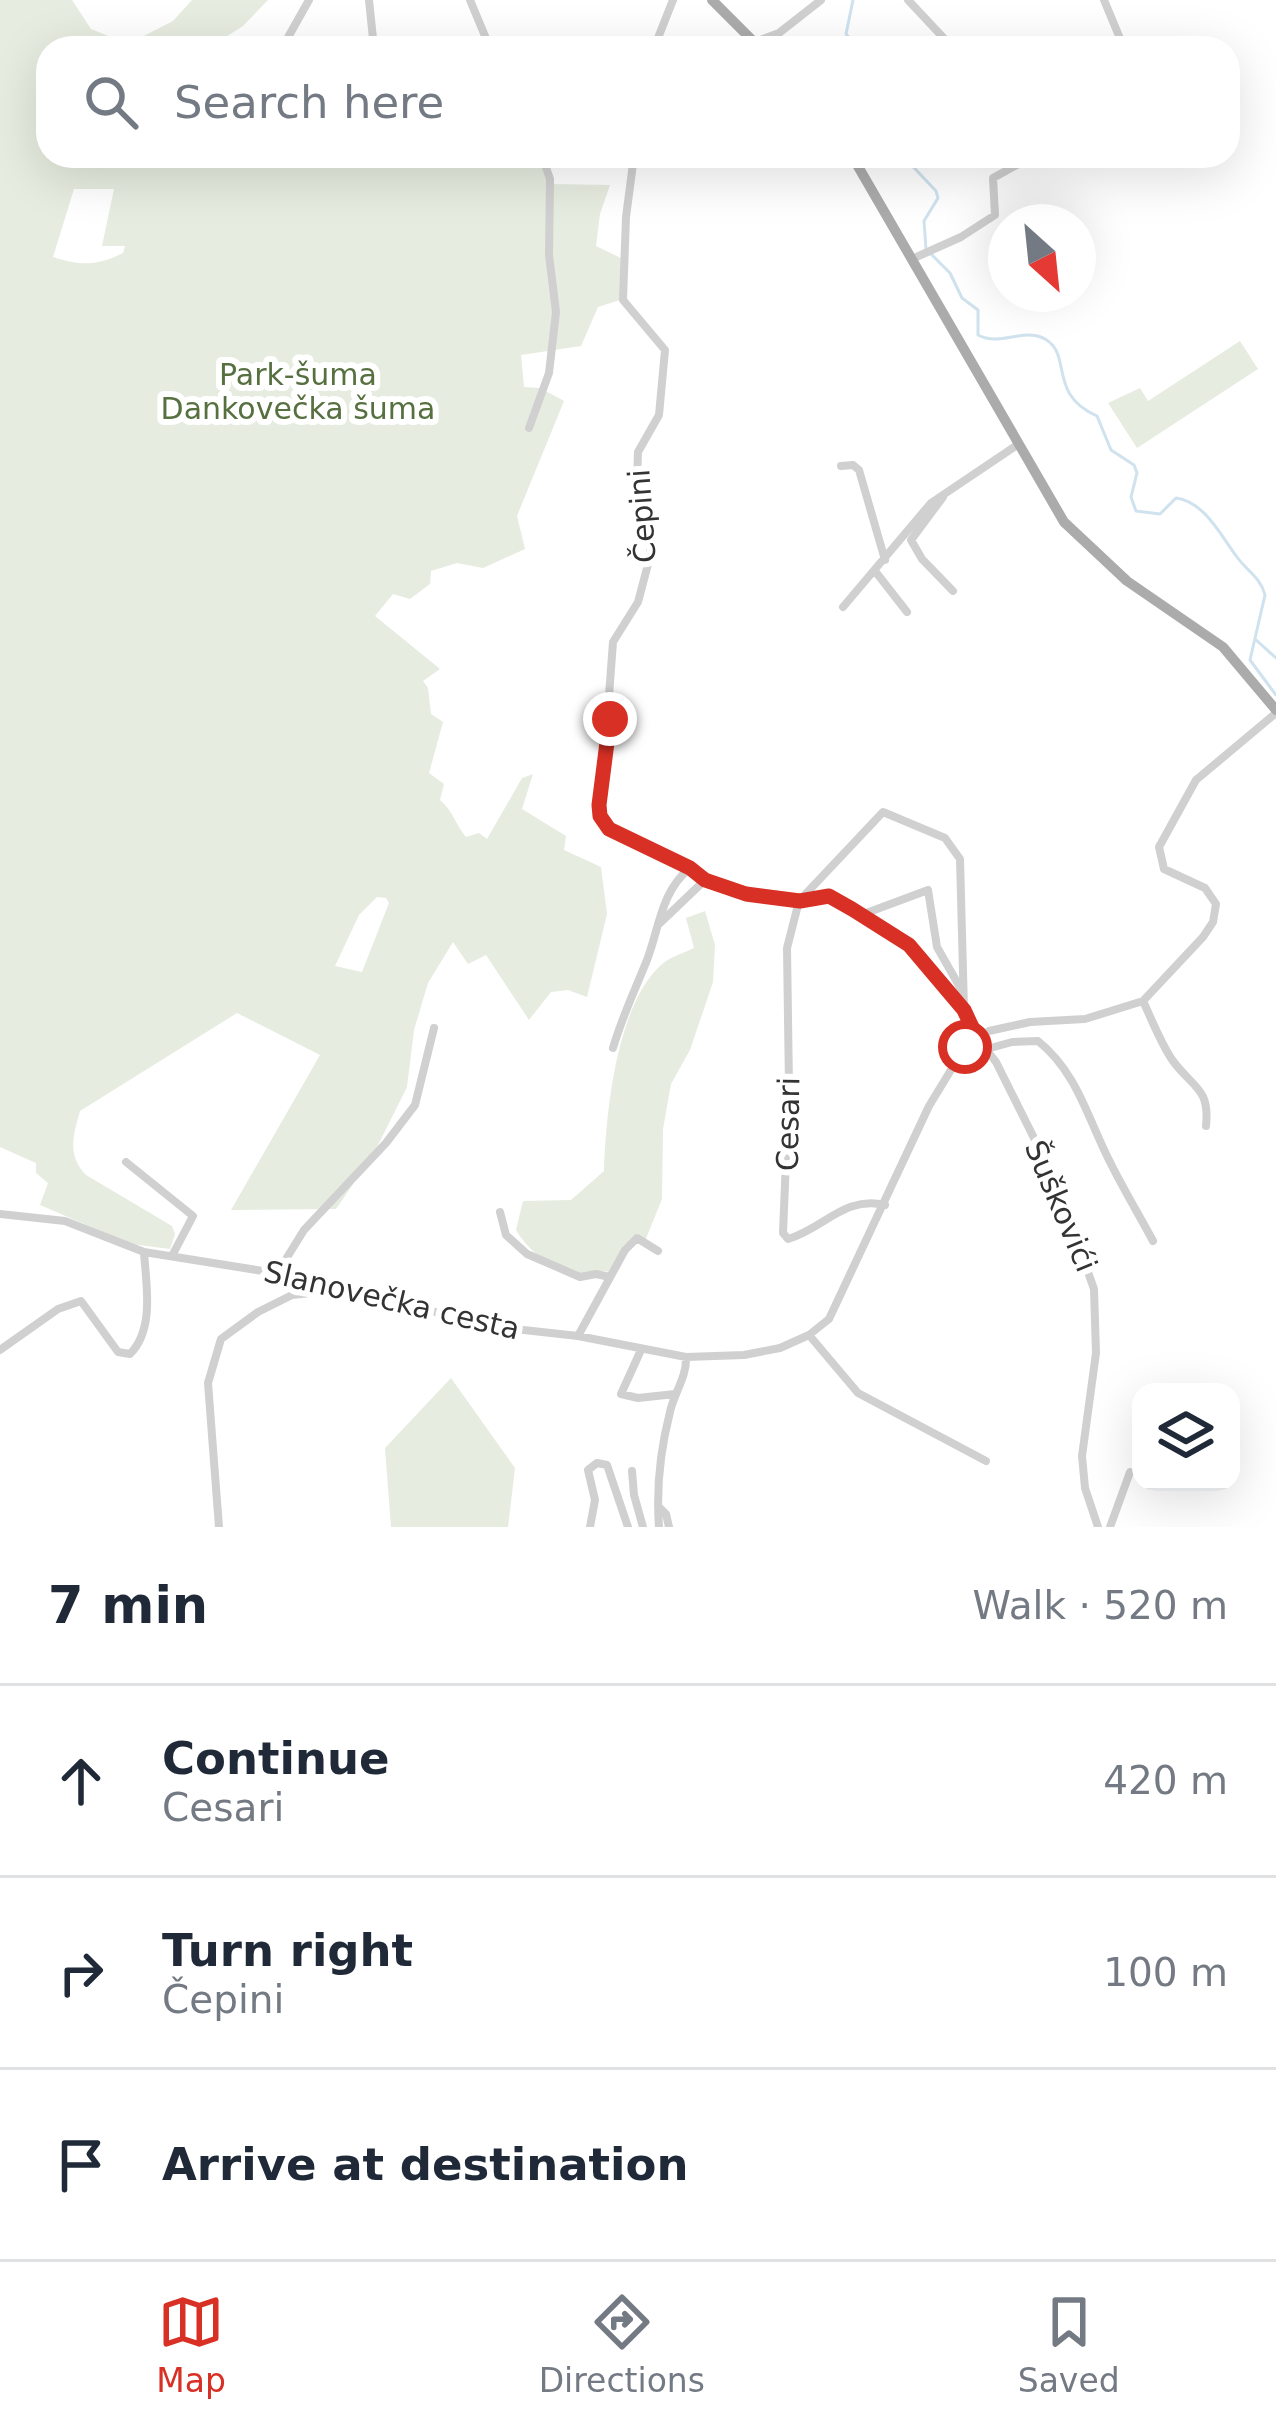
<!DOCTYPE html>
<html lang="en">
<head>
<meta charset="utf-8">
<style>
  body { margin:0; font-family:"DejaVu Sans",sans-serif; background:#f2f2f3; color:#1f2937 }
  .controls { position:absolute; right:36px; bottom:36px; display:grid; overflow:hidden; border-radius:24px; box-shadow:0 12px 48px #0002 }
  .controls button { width:108px; height:108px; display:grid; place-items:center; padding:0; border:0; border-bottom:3px solid #e0e1e3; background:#fff; color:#1f2937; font:60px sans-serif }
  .compass { position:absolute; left:988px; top:204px; width:108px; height:108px; border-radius:50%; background:#fff; box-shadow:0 12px 48px #0002; rotate:153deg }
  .stop { position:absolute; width:36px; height:36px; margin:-27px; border:9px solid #d93025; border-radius:50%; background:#fff }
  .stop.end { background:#d93025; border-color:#fff; box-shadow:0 3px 12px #0008 }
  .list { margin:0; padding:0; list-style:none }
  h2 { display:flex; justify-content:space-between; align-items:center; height:156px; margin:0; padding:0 48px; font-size:51px }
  h2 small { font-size:39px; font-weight:400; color:#747a83 }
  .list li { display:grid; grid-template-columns:78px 1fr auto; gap:36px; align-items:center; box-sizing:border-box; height:192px; padding:0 48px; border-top:3px solid #e0e1e3 }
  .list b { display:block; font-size:45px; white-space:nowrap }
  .list p { margin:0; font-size:39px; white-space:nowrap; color:#747a83 }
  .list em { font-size:39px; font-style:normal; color:#747a83 }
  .icon { flex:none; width:66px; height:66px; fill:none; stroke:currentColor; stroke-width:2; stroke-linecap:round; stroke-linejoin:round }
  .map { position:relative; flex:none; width:1276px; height:1527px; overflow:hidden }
  .search { position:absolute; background:#fff; box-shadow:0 12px 48px #0002; left:36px; right:36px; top:36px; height:132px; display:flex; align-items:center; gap:30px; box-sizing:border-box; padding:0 42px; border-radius:36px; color:#747a83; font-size:45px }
  .sheet { height:732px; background:#fff }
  nav { display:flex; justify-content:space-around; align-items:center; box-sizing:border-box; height:168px; border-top:3px solid #e0e1e3; background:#fff; font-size:33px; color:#747a83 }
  nav a { display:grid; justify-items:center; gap:6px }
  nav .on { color:#d93025 }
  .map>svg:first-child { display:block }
  .green { fill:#e6ecdf; fill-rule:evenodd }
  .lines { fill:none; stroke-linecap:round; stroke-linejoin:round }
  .stream { stroke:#cfe2ee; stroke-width:3 }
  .minor { stroke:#d0d0d0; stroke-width:8 }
  .major { stroke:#ababab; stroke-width:10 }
  .route { stroke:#d93025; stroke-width:15 }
  .labels { text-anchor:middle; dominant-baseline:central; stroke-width:12; stroke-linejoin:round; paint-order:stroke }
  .park-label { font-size:30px; fill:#56703f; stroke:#fff }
  .street-label { font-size:30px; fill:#333; stroke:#fff }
</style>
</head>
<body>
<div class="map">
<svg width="1276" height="1527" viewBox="0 0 1276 1527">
  <rect width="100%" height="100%" fill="#fff"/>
  <!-- green -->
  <path class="green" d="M0,0h72l19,29 37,15 45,-23 19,-21h76l-25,26 -35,22h-160v108h420l4,5 12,-5h55l10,28 61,1 -10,29 -4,32 27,13 -3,41 -22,7 -17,39 -60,9 3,32 16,1 24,13 -47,115 8,33 -42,19 -26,-5 -26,8 -1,13 -20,15 -17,-5 -18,22 65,53 -17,12 5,7 3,26 12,8 -14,51 15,11 -4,16c14,12 15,24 26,37l13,-4 8,6 35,-61 11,-4 -11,35 44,27 -2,14 37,17 6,47 -20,83 -19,-7 -17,2 -22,28 -43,-65 -18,9 -15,-22 -25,41 -14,47 -7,57 -34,68 -37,54 -105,1 89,-155 -83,-42 -157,98c-7,25 -13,44 6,64l86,51 3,8 -5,15 -39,-5 -91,-39 8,-22 -12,-10v-10l-36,-16zM74,189h40l-12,57h23l-2,7c-26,13 -42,13 -70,4zM377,897l9,1 3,5 -27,69 -27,-6 24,-51z
    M1240,341l18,28 -121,79 -29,-45 32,-15 8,13z
    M705,911l10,34 -2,37 -23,68 -19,34 -8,45 -1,70 -17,42 -8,-7 -14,12 -14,26c-11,-3 -18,1 -29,1 -27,-3 -51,-21 -64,-43l7,-29 48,-1 33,-29c2,-58 12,-165 57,-206 8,-8 23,-12 33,-17l-8,-30z
    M451,1378l64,90 -7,59h-117l-6,-79z"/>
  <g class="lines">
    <!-- stream -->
    <path class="stream" d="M853,0l-7,34 12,14
      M903,156l33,35 2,7 -14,23 2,28 24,24 12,25 16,12v25c22,12 46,-8 67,4 28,16 2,55 52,77l14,34 23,15 3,8 -6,24 5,14 24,3 16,-16c29,4 45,38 61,59 10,14 24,21 28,38l-15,65 26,35
      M1255,639l21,19"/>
    <!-- minor -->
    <path class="minor" d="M369,0l5,48
      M470,0l20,48
      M908,0l45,48
      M1104,0l20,48
      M755,42l24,-9 42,-33
      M282,48l27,-48
      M654,48l19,-48
      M634,156l-8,61 -3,83 42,50 -6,65 -21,37 -1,29 14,72 -13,49 -25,40 -13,174c13,20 33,24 54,34 59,28 105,64 175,46l80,49 55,65 13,28 19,24 60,120 38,107 2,64 -14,103 3,32 13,39
      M912,259l49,-22 34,-22 -2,-37 40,-22
      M529,428l20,-55 7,-61 -7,-57 1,-76 -8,-23
      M841,466l12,-1 6,5 26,90
      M943,497l-32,43 11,19 31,32
      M875,571l32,41
      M843,607l88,-104 86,-58
      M861,915l67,-25 9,57 25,44
      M660,923l45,-43
      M1143,1001c9,19 18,43 30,60 20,27 37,27 33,65
      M613,1048c9,-31 22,-58 34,-88 12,-31 14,-69 43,-92
      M987,1049l25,-7 26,-1c40,32 50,79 73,123 13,26 28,51 42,77
      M126,1162l67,54 -20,38
      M885,1205c-40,-10 -62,24 -97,34l-5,-6 6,-146 -2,-139 12,-47 84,-89 62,26 15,21 4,150
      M500,1212l6,23 21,19 53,23 16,-3 14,3
      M0,1214l65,7 79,31 200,32 134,41 100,11 108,21 58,-2 36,-7 29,-13 20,-16 100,-213 36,-59 24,-16 41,-9 55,-3 58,-18 60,-64 10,-15 3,-18 -11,-16 -41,-19 -5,-22 37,-67 80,-67
      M278,1272l26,-42 82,-87 29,-38 19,-77
      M809,1335l49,58 128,68
      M578,1336l47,-86 12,-12 21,13
      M0,1350l58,-41 23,-8 37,51 12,2c25,-25 16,-70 14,-102
      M641,1350l-20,44 17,4 37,-4
      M632,1471l2,24 9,32
      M659,1507l7,7 3,13
      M219,1527l-11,-144 13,-44 37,-27 34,-17 38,-4 13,-6
      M590,1527l5,-27 -7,-30 9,-7 10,2 21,62
      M659,1527c-3,-40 1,-76 11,-115 4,-19 17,-35 16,-55
      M1110,1527l20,-55"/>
    <!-- major -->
    <path class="major" d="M712,0l48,48
      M852,156l212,366 63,59 96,66 53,63"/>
  </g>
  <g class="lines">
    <!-- route -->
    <path class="route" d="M610,719l-11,86 1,11 9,13 81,39 15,12 41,14 54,7 29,-5 23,13 57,36 55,65 13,28 -12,9"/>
  </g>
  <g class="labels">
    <!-- park labels -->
    <g class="park-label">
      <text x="298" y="374">Park-šuma<tspan x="298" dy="34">Dankovečka šuma</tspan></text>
    </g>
    <!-- street labels -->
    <g class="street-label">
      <text transform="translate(642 516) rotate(-94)">Čepini</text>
      <text transform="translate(788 1124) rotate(-89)">Cesari</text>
      <text transform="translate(1061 1206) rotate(67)">Šuškovići</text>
      <text transform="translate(392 1300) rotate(13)">Slanovečka cesta</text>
    </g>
  </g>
</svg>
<div class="controls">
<button><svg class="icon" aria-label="layers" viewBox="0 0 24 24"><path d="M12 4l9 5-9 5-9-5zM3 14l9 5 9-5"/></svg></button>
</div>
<svg class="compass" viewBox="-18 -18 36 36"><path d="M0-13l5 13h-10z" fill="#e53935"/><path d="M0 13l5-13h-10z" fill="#747a83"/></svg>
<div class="stop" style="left:965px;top:1047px"></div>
<div class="stop end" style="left:610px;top:719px"></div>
<div class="search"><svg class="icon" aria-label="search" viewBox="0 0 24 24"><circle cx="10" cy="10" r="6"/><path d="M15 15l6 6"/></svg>Search here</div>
</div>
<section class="sheet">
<h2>7 min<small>Walk · 520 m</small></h2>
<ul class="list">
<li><svg class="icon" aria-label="ahead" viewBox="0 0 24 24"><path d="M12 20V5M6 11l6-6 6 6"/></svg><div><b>Continue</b><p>Cesari</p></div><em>420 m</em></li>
<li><svg class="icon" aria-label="right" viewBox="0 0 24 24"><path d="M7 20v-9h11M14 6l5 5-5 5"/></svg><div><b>Turn right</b><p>Čepini</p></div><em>100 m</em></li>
<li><svg class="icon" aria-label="arrive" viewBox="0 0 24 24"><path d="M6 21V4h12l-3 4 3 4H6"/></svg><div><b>Arrive at destination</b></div></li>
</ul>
</section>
<nav>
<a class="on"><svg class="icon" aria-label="map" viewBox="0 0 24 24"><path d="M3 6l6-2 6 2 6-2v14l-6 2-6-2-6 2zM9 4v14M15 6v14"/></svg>Map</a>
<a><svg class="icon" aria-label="directions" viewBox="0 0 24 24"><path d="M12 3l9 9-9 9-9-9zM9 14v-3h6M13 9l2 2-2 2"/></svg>Directions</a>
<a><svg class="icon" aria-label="saved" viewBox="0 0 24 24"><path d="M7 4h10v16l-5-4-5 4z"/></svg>Saved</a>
</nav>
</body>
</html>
